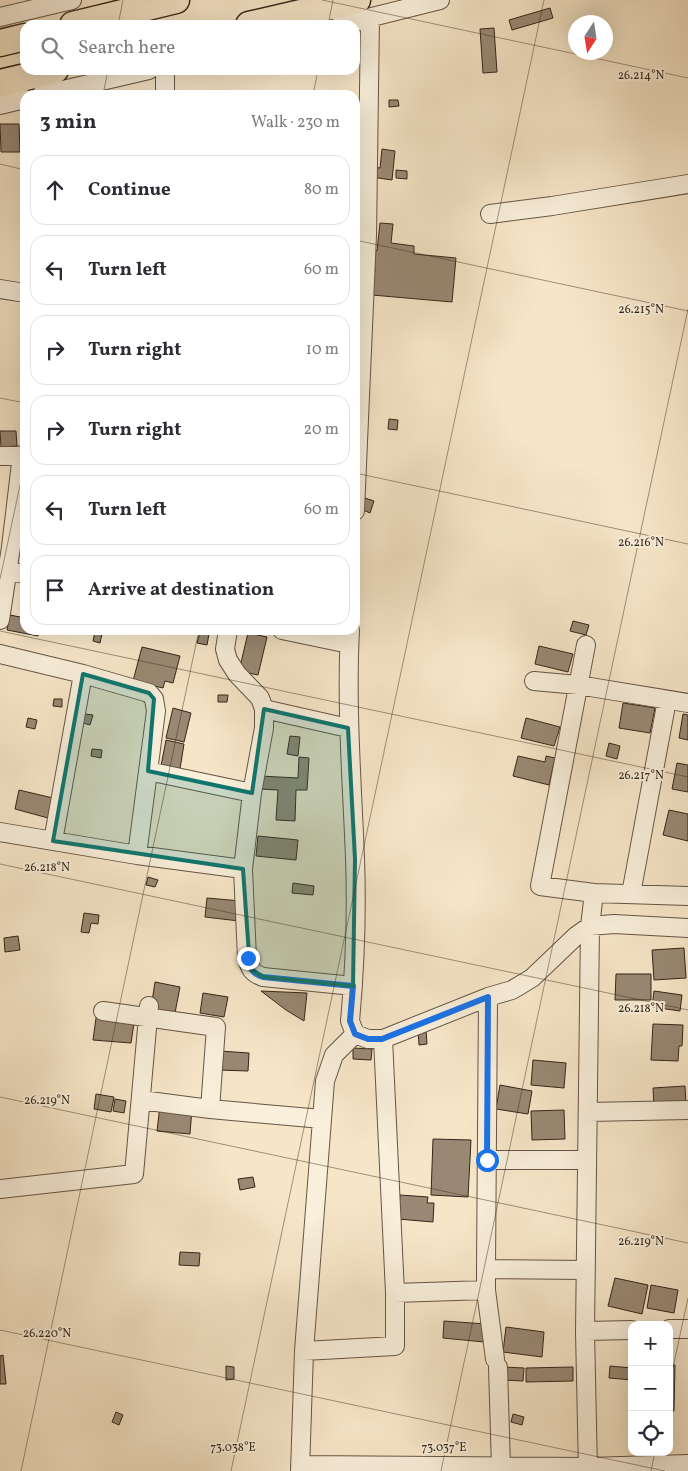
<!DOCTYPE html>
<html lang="en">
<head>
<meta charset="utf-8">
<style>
  body { margin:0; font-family:Vollkorn,serif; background:#f7f7f7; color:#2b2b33 }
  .controls { position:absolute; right:15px; bottom:15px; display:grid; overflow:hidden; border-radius:10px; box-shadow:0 5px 20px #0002 }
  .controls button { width:45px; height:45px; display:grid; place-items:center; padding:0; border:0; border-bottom:1px solid #e1e1e2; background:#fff; color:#2b2b33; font:25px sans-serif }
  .compass { position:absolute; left:568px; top:15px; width:45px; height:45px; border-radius:50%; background:#fff; box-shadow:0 5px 20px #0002; rotate:192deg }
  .stop { position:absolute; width:15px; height:15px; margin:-11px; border:4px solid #1a73e8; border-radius:50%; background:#fff }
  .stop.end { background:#1a73e8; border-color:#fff; box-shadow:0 1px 5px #0008 }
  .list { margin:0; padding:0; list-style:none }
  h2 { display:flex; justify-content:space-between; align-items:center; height:65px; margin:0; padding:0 20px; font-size:21px }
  h2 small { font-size:16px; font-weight:400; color:#7c7c81 }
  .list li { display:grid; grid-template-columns:32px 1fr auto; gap:15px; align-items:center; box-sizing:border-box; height:70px; margin:0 10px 10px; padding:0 10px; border:1px solid #e1e1e2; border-radius:15px }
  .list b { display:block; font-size:19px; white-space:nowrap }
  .list em { font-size:16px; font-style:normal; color:#7c7c81 }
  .icon { flex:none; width:28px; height:28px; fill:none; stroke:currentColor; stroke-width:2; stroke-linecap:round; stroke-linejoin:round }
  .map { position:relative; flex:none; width:688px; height:1471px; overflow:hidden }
  .search { position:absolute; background:#fff; box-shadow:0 5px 20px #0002; left:20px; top:20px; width:340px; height:55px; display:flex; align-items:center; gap:12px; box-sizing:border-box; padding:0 18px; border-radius:15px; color:#7c7c81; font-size:19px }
  .panel { position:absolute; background:#fff; box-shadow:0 5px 20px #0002; left:20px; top:90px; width:340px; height:545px; border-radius:15px }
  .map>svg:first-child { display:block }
  .building { fill:#998974; stroke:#352519 }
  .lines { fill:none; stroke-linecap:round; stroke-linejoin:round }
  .minor-casing { stroke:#655545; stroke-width:20 }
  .highway-casing { stroke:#352519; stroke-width:29 }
  .minor { stroke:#f9efdb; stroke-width:18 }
  .highway { stroke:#f6e6c8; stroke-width:26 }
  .route { stroke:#1a73e8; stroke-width:6 }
  .marked { fill:#0f766e; fill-opacity:0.2; stroke:#0f766e; stroke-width:4; stroke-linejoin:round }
  .ticks { fill:none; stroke:#352519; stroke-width:1; stroke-opacity:0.45 }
  .ticks-label { font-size:12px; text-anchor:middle; fill:#352519; stroke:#f9efdb; stroke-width:4; stroke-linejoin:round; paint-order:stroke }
</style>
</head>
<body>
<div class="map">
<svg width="688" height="1471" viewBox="0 0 688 1471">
  <rect width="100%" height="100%" fill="#f6e6c8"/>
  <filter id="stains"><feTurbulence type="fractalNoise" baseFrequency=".004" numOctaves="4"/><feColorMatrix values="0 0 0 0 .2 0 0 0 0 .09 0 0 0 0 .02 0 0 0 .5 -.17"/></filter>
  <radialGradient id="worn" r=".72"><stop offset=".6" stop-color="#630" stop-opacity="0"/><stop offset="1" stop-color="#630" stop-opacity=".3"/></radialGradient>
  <!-- building -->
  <path class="building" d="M550,8l3,10 -41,12 -3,-10z
    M494,28l3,44 -14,1 -3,-44z
    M389,100h9l1,6 -10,1z
    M0,124h19l1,28h-19z
    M382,149l13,2 -3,29 -21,-3 1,-10 8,1z
    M396,170l11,1v8l-11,-1z
    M380,223l13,1 -2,19 23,3v8l42,4 -4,44 -80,-7 3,-27h-3l2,-18 3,1z
    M389,419l9,1 -1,10 -9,-1z
    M0,431h16l1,15 -16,1z
    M365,498l9,3 -4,12 -9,-4z
    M10,615l15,3v12h14l-1,6 -31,-6z
    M573,621l16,4 -3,10 -16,-4z
    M95,632l7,2 -2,9 -7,-2z
    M200,632l9,2 -2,11 -10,-2z
    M248,633l19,4 -9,38 -19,-4z
    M539,646l34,8 -5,18 -33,-8z
    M142,647l38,9 -7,27 -8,-2 -2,7 -30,-7z
    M218,695h10l-1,7h-9z
    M54,699h8v8l-9,-1z
    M623,703l32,5 -5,25 -31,-5z
    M173,708l18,5 -7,29 -18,-4z
    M85,714l8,1 -3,10 -7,-2z
    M683,714l5,1v25l-9,-2z
    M28,718l9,2 -2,9 -9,-2z
    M526,718l34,9 -6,19 -33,-8z
    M290,736l10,1 -2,19 -11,-2z
    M166,740l18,4 -5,31 -19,-4z
    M609,743l11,3 -3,13 -11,-3z
    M92,749l10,1 -1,8 -10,-2z
    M518,756l27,6 1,-6 9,2 -6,27 -36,-9z
    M299,757l10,1 -2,32h-11l-1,31 -19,-1 2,-30 -19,-1 1,-13 38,2z
    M677,763l11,2v27l-16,-3z
    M19,790l34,8 -5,20 -33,-9z
    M669,810l19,4v27l-25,-6z
    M258,836l40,4 -2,20 -40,-4z
    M148,877l10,3 -3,7 -9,-2z
    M293,883l21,3 -1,9 -21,-2z
    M207,898l34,3 -2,20 -34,-4z
    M84,913l15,2 -1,9 -7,-1 -2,10 -8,-1z
    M18,936l2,14 -15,2 -1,-14z
    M684,948l2,30 -32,2 -2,-30z
    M616,974h35v26h-36z
    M155,982l25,5 -5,26 -24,-5z
    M261,991l46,2 -3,28 -18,-11z
    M654,991l28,4 -2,16 -28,-4z
    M203,993l25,4 -4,20 -24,-4z
    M97,1011l38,5 -4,27 -38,-3z
    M653,1024l30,1 -1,21h-3l-1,15 -27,-1z
    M418,1029h8l1,15 -8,1z
    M353,1048l19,1 -1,11 -18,-1z
    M220,1051l29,2 -1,18 -29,-1z
    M533,1060l33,3 -2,25 -33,-3z
    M500,1085l32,6 -4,23 -32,-5z
    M685,1086l1,19 -32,1 -1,-18z
    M96,1094l18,3 -3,15 -17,-3z
    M115,1099l11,2 -2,12 -11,-2z
    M160,1105l32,3 -2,26 -33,-3z
    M564,1110l1,29 -33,1 -1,-29z
    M433,1139l38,1 -3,57 -37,-2z
    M253,1177l2,10 -15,3 -2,-11z
    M400,1195l28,2 -1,6h7l-1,19 -35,-3z
    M180,1252l20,1 -1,13 -20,-1z
    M615,1278l33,7 -6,29 -34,-8z
    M651,1285l27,5 -4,23 -27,-5z
    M444,1321l42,3 -2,18 -41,-4z
    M506,1327l38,5 -2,25 -39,-5z
    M3,1355l3,29h-6v-28z
    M669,1365h6l-1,46h-5z
    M226,1366l8,1v12l-8,1z
    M610,1366l22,2v12l-23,-2z
    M503,1367l21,1 -1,13 -21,-1z
    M573,1367v14l-47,1v-14z
    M116,1412l7,3 -4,10 -7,-3z
    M513,1414l11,3 -2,8 -11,-3z"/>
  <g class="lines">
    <defs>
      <path id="minor" d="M0,17l72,-17
        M340,25l100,-25
        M165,70v25
        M41,95l108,-25
        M0,105l25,-6
        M490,214l62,-8 136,-22
        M0,289l25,4
        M0,456h25
        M355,511l12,-276 3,-217
        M7,571l18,3
        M0,620l11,-73 11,-92
        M228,630l-3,19 3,11 9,14 23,24 4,11v19l-12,65 -9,76 4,89c3,11 5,15 16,19l90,9
        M282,630l67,14
        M350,630c-4,76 2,152 5,228 2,55 0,109 -5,163l5,13 13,5h15l105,-42 24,-7 20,-12 44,-42 14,-10 24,-2 74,4
        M586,645l-46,241 54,7 -4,33 -5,405 3,140
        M0,654l83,20 66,19 5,6 2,12 -19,144
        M534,681l44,4 110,18
        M264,709l84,19
        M148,771l104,22
        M0,832l137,23 106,14
        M53,841l30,-167
        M594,893l94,3
        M631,894l36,-194
        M103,1011l113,16 -6,82
        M383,1039l12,254
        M141,1100l69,9 112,10
        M588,1112l100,-2
        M487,1160h100
        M0,1189l134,-15 15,-168
        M486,1269l2,-272
        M669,1329h19
        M585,1331l47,-1
        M304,1351l91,-5v-53l91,-3
        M495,1359l-9,-69v-21l100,1
        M498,1367l3,100
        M300,1465l288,2 100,-3
        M300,1471l4,-120 21,-270 9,-26 21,-21"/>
      <path id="highway" d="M73,25l103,-25
        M249,25l108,-25
        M0,43l25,-6
        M0,83l55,-13"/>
    </defs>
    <!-- minor casing -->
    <use href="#minor" class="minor-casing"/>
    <!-- highway casing -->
    <use href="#highway" class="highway-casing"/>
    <!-- minor -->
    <use href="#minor" class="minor"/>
    <!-- highway -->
    <use href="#highway" class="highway"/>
  </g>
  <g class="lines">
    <!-- route -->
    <path class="route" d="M248,958c2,11 4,15 15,19l90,9 -3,35 5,13 13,5h14l106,-42 -1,163"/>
  </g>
  <!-- marked area -->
  <path class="marked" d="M83,674l66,19 5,6 -6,72 104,22 12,-84 84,19 7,131 -2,127 -90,-9 -13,-8 -7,-100 -190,-28z"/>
  <!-- ticks -->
  <path class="ticks" d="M322,0l366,78M118,25l5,-25M328,25l5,-25M103,95l5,-25M313,95l5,-25M0,164l25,6M355,240l333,71M0,398l25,5M355,473l333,71M0,579l25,-117M0,631l688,146M0,864l688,146M0,1097l688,146M0,1330l665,141M669,1386l19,-88M21,1471l178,-841M231,1471l313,-1471M441,1471l247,-1162M651,1471l4,-19"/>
  <g class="ticks-label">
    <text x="641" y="79">26.214°N</text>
    <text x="641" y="313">26.215°N</text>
    <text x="641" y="546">26.216°N</text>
    <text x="641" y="779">26.217°N</text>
    <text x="47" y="871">26.218°N</text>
    <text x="641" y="1012">26.218°N</text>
    <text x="47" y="1104">26.219°N</text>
    <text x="641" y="1245">26.219°N</text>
    <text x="47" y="1337">26.220°N</text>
    <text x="233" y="1451">73.038°E</text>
    <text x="444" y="1451">73.037°E</text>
  </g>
  <rect width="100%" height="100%" filter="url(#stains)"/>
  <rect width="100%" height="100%" fill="url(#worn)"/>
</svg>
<div class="controls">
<button>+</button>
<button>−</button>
<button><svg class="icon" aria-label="locate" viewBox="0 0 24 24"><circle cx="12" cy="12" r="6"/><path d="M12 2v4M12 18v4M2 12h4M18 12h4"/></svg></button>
</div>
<svg class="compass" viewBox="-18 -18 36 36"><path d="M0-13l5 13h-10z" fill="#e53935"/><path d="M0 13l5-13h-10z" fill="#7c7c81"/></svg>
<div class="stop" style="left:487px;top:1160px"></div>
<div class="stop end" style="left:248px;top:958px"></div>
<div class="search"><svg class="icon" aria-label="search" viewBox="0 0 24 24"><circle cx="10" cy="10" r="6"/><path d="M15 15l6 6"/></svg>Search here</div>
<section class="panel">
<h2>3 min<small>Walk · 230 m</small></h2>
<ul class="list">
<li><svg class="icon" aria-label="ahead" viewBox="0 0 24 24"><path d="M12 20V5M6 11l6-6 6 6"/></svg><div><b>Continue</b></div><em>80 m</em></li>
<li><svg class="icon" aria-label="left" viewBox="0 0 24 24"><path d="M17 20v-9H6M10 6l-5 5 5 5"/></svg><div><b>Turn left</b></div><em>60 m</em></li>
<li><svg class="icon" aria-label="right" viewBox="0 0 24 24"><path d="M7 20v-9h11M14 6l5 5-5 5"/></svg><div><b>Turn right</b></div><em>10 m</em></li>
<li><svg class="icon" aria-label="right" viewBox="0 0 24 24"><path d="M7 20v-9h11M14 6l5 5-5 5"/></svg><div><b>Turn right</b></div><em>20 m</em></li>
<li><svg class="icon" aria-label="left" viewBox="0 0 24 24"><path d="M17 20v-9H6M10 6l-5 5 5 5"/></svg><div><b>Turn left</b></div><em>60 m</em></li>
<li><svg class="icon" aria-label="arrive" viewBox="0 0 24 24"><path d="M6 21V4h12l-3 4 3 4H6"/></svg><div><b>Arrive at destination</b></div></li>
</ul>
</section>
</div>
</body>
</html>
